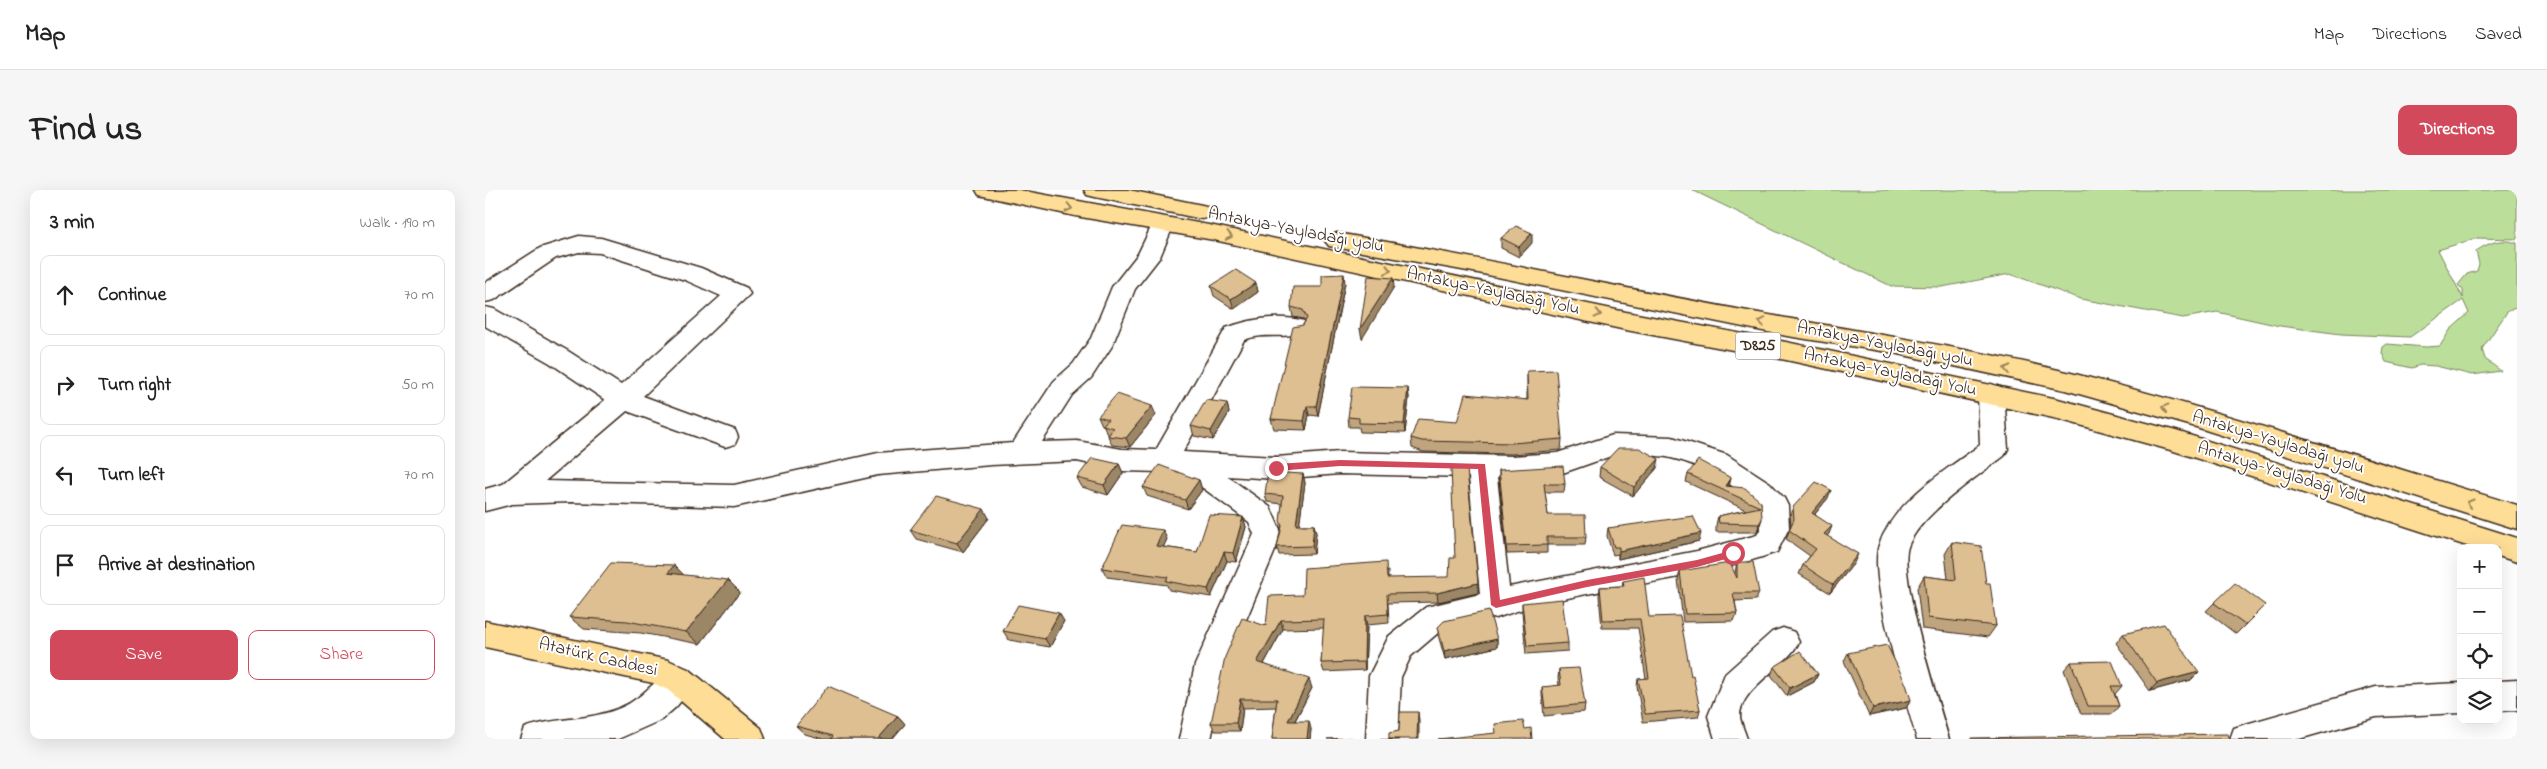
<!DOCTYPE html>
<html lang="en">
<head>
<meta charset="utf-8">
<style>
  body { margin:0; font-family:"Indie Flower",sans-serif; background:#f6f6f6; color:#222 }
  .controls { position:absolute; right:15px; bottom:15px; display:grid; overflow:hidden; border-radius:10px; box-shadow:0 5px 20px #0002 }
  .controls button { width:45px; height:45px; display:grid; place-items:center; padding:0; border:0; border-bottom:1px solid #e0e0e0; background:#fff; color:#222; font:25px sans-serif }
  .stop { position:absolute; width:15px; height:15px; margin:-11px; border:4px solid #d1495b; border-radius:50%; background:#fff }
  .stop.end { background:#d1495b; border-color:#fff; box-shadow:0 1px 5px #0008 }
  .list { margin:0; padding:0; list-style:none }
  h2 { display:flex; justify-content:space-between; align-items:center; height:65px; margin:0; padding:0 20px; font-size:21px }
  h2 small { font-size:16px; font-weight:400; color:#767676 }
  .list li { display:grid; grid-template-columns:32px 1fr auto; gap:15px; align-items:center; box-sizing:border-box; height:80px; margin:0 10px 10px; padding:0 10px; border:1px solid #e0e0e0; border-radius:10px }
  .list b { display:block; font-size:19px; white-space:nowrap }
  .list em { font-size:16px; font-style:normal; color:#767676 }
  .actions { display:flex; gap:10px; padding:15px 20px }
  .actions a { flex:1; padding:11px 0; border:1px solid #d1495b; border-radius:10px; text-align:center; font-size:18px; color:#d1495b }
  .actions .main { background:#d1495b; color:#fff }
  .icon { flex:none; width:28px; height:28px; fill:none; stroke:currentColor; stroke-width:2; stroke-linecap:round; stroke-linejoin:round }
  .map { position:relative; flex:none; width:2032px; height:549px; overflow:hidden; border-radius:10px }
  header { display:flex; align-items:center; gap:30px; box-sizing:border-box; height:70px; padding:0 25px; background:#fff; border-bottom:1px solid #e0e0e0 }
  header strong { font-size:24px }
  nav { display:flex; gap:28px; margin-inline-start:auto; font-size:18px }
  .intro { display:flex; align-items:center; justify-content:space-between; box-sizing:border-box; height:120px; padding:0 30px }
  h1 { margin:0; font-size:35px }
  .button { padding:12px 22px; border-radius:10px; background:#d1495b; color:#fff; font-size:18px; font-weight:700 }
  main { display:flex; gap:30px; padding:0 30px }
  aside { flex:1; background:#fff; border-radius:10px; box-shadow:0 5px 20px #0002 }
  .map>svg:first-child { display:block }
  .green { fill:#bbdf9a; stroke:#7b845c }
  .lines { fill:none; stroke-linecap:round; stroke-linejoin:round }
  .minor-casing { stroke:#3b2a1e; stroke-width:3 }
  .major-casing { stroke:#3b2a1e; stroke-width:3 }
  .highway-casing { stroke:#3b2a1e; stroke-width:3 }
  .minor { fill:#fff; fill-rule:evenodd }
  .major { fill:#fedd96; fill-rule:evenodd }
  .highway { fill:#fedd96; fill-rule:evenodd }
  .wall { fill:#bfa47d; stroke:#3b2a1e }
  .shaded-wall { fill:#9b8666; stroke:#3b2a1e }
  .building { fill:#debf91; stroke:#3b2a1e }
  .oneway { stroke:#9c845a }
  .route { fill:#d1495b }
  .labels { text-anchor:middle; dominant-baseline:central; stroke-width:4; stroke-linejoin:round; paint-order:stroke }
  .shield { fill:#fff; stroke:#766a62; stroke-width:1 }
  .shield-label { font-size:16px; font-weight:bold; fill:#3b2a1e }
  .street-label { font-size:18px; fill:#3b2a1e; stroke:#fff }
</style>
</head>
<body>
<header>
<strong>Map</strong>
<nav><a>Map</a><a>Directions</a><a>Saved</a></nav>
</header>
<div class="intro"><h1>Find us</h1><a class="button">Directions</a></div>
<main>
<aside>
<h2>3 min<small>Walk · 190 m</small></h2>
<ul class="list">
<li><svg class="icon" aria-label="ahead" viewBox="0 0 24 24"><path d="M12 20V5M6 11l6-6 6 6"/></svg><div><b>Continue</b></div><em>70 m</em></li>
<li><svg class="icon" aria-label="right" viewBox="0 0 24 24"><path d="M7 20v-9h11M14 6l5 5-5 5"/></svg><div><b>Turn right</b></div><em>50 m</em></li>
<li><svg class="icon" aria-label="left" viewBox="0 0 24 24"><path d="M17 20v-9H6M10 6l-5 5 5 5"/></svg><div><b>Turn left</b></div><em>70 m</em></li>
<li><svg class="icon" aria-label="arrive" viewBox="0 0 24 24"><path d="M6 21V4h12l-3 4 3 4H6"/></svg><div><b>Arrive at destination</b></div></li>
</ul>
<div class="actions"><a class="main">Save</a><a>Share</a></div>
</aside>
<div class="map">
<svg width="2032" height="549" viewBox="0 0 2032 549">
  <rect width="100%" height="100%" fill="#fff"/>
  <filter id="ink" filterUnits="userSpaceOnUse"><feTurbulence type="fractalNoise" baseFrequency=".02" numOctaves="2"/><feDisplacementMap in="SourceGraphic" scale="10" xChannelSelector="R" yChannelSelector="G"/><feConvolveMatrix kernelMatrix="1 2 1 2 8 2 1 2 1" color-interpolation-filters="sRGB"/></filter>
  <g filter="url(#ink)">
    <!-- green -->
    <path class="green" d="M1207,0h825v49l-40,-1 -39,12 25,48v-8l-5,-5 9,-11 10,-3 2,-7 -3,-13c14,-9 25,-13 41,-8v64l-10,5 -25,37 3,10 16,12 -29,4 -36,-9 -16,-1 -8,3 -26,-6 -4,-9 1,-6 4,-3 39,3 14,-1 10,-16 19,-17 -6,-13 -53,37 -69,-3 -61,-8 -63,-14 -34,6 -102,-19 -71,-25 -68,13 -51,-1z"/>
    <g class="lines">
      <defs>
        <path id="minor" d="M678,27l8,2 3,5 -14,33 -25,32 -23,57 -21,32 -19,17 -30,47 35,-1 45,8 34,1 70,-122c23,-9 53,-14 78,-7l3,6 -3,6c-20,6 -41,-1 -60,7l-61,112 93,5 64,-5 172,4 45,-3 56,-18 59,2 55,18 43,28 14,15 4,8 1,22 -12,24c-91,32 -192,34 -281,66l-3,-1 -48,10 -34,29 -10,21 -3,62h-32l3,-63 20,-40 37,-29 54,-13 -11,-117 -129,-3 -64,5 -49,-3 43,31 12,27 -55,131 -16,74h-32l16,-74 59,-131 -5,-12 -46,-34 -41,-16 -40,-1 -45,-10 -86,4 -113,10 -144,32 -163,-5 -59,2 -27,7v-22l18,-5 102,-84 -55,-37 -65,-37v-19l9,2 74,42 53,34 100,-89 -36,-16 -85,-27 -21,-1 -23,6 -62,42 -9,2v-19l55,-35 39,-12 22,2 100,30 46,20 3,6 -107,102 92,34 3,7 -3,7 -10,3 -98,-36 -82,70 189,4 144,-32 135,-10 41,-62 19,-17 18,-26 21,-51 26,-33 17,-35zM1129,265c18,1 40,-1 57,3 32,7 67,28 89,52l1,18 -4,7 -60,16 -188,36 -12,-110 60,-2z
          M1506,194l9,3 4,7 4,55 -4,7c-26,20 -86,60 -96,91 -10,29 31,157 41,192h-32c-11,-37 -49,-161 -38,-194 15,-44 66,-74 101,-100l-2,-51 4,-7z
          M1298,438l11,4 5,10c-12,25 -60,46 -59,75 1,7 5,15 7,22h-32l-7,-23 17,-42 47,-42z
          M194,476l11,4 5,10 -5,10 -14,17 -15,13 -43,19h-97l4,-11c30,-11 65,-7 95,-20 25,-10 38,-34 59,-42z
          M2032,490v30l-19,1v-30z
          M1976,493v30l-85,4 -77,22h-69l4,-11 12,-4 130,-37z"/>
        <path id="major" d="M0,431l183,39 22,10 71,58 4,11h-40l-57,-49 -15,-7 -168,-36z"/>
        <path id="highway" d="M491,0h43l195,36 412,86 160,30 272,57 118,32 341,107v24l-19,-6v-8h-25l-299,-97 -116,-32 -272,-59 -160,-30 -412,-90 -139,-24 -96,-21z
          M599,0h45l73,15 8,2 3,5 -3,5 -8,2 -107,-22 -8,-2z
          M852,43c150,26 299,58 449,85 94,17 188,31 281,54 152,38 301,88 450,133v24l-321,-102 -131,-37 -171,-37 -107,-17 -314,-64 -144,-26 -4,-5 4,-5z"/>
      </defs>
      <!-- minor casing -->
      <use href="#minor" class="minor-casing"/>
      <!-- major casing -->
      <use href="#major" class="major-casing"/>
      <!-- highway casing -->
      <use href="#highway" class="highway-casing"/>
      <!-- minor -->
      <use href="#minor" class="minor"/>
      <!-- major -->
      <use href="#major" class="major"/>
      <!-- highway -->
      <use href="#highway" class="highway"/>
    </g>
    <!-- wall -->
    <path class="wall" d="M1016,48l31,5 -13,14 -18,-9z
      M771,93l2,9 -24,17 -20,-13 -3,-10z
      M860,93l-27,133 -9,-1 -3,15 -32,-1 -3,-10 32,-94 2,-4 -1,-2 -11,-2 -2,-10 31,-20z
      M1042,181l35,68 -1,11 -49,4 -89,-2 -11,-4 -1,-10 116,-39z
      M923,198l1,10 -4,35 -45,-1 -1,-5h-10l-1,-10z
      M742,213l2,10 -16,27 -19,-4 -3,-10z
      M671,225l-26,32 -18,-2 -4,-9 1,-1 -2,-1 -3,-8 -2,-1 -4,-9z
      M634,274l4,9 -15,22 -26,-8 -5,-9z
      M1115,277l57,1 -24,28 -34,-19z
      M1014,280l66,14 -1,8h-19l3,23 38,22 -1,8h-38v8l-40,1 -8,-75z
      M818,284l2,9 -6,42h15l2,8 -2,21 -35,1 -2,-8 4,-20 1,-23 -15,-2 -2,-8z
      M1203,284l43,4 -2,8 32,16 -2,26 -2,4h-41v-7l2,-9 28,-6 -60,-28z
      M714,290l3,10 -14,19 -41,-13 -4,-9z
      M1343,308l-13,16 14,20 -2,2 27,27 -24,30 -31,-19 4,-9 7,-9 -24,-17 5,-13 -1,-11 3,-8z
      M758,327l3,10 -10,35 -9,-1 -16,36 -42,-7 -2,-5 -60,-8 -5,-9 65,-29 -4,8 34,5z
      M504,328l-26,34 -47,-13 -6,-9z
      M1123,338l91,13 -81,18v-5l-5,1 -6,-19z
      M1467,352l34,41 10,43 -8,11 -66,-8 -5,-41 7,-12 24,3 -3,-25z
      M1252,372l22,31 -3,7 -21,1 2,12 -3,8 -51,1 -5,-43 2,-8 55,2z
      M903,381v7l90,15 -40,9 -50,1 1,20 -22,2 -2,45 -41,2 -3,-9 3,-35 -41,1 -19,35 48,24 -17,33 16,8 -1,10h-38l4,-32 -33,1 -3,23h-25l-4,-8 55,-97 37,-31z
      M198,385l57,17 -40,52 -59,-11 -57,-4 -15,-12z
      M1138,391l68,95 9,34 -2,7 -55,5 -6,-35 1,-8h8l-8,-51h-36l-3,-32 1,-9 22,-1z
      M1037,413l46,40v8l-42,3 -4,-42z
      M1729,413l51,2 -29,29 -30,-23z
      M579,431l-14,26 -41,-7 -6,-9z
      M953,437l59,12v8l-52,12 -7,-24z
      M1638,444l68,46 -41,11 -34,-48z
      M1363,463l63,47 -5,8 -37,8 -25,-55z
      M1586,472l51,24 -7,8 4,12 -7,8h-31l-17,-44z
      M1289,477l44,7 -4,8 -27,14 -16,-21z
      M1074,479l26,35 -1,8 -40,4 -2,-21v-8l17,-1 -1,-8z
      M413,526l7,8 -13,15h-69l-18,-5 -9,-8z"/>
    <!-- shaded-wall -->
    <path class="shaded-wall" d="M1047,43v10l-13,14v-10z
      M859,84l1,9 -27,133 -2,-10z
      M908,88l1,9 -32,52 -2,-10z
      M771,93l2,9 -24,17 -3,-10z
      M923,198l1,10 -4,35 -1,-9z
      M742,213l2,10 -16,27 -2,-9z
      M667,216l4,9 -26,32 -4,-9z
      M822,216l2,9 -3,15 -2,-9z
      M1174,269l-2,9 -24,28 1,-9z
      M634,274l4,9 -15,22 -4,-10z
      M818,284l2,9 -7,51 -2,-9z
      M1246,288l-2,8h-3z
      M714,290l3,10 -14,19 -3,-9z
      M1346,300l-3,8 -19,23 3,-8z
      M499,319l5,9 -26,34 -6,-9z
      M758,327l3,10 -10,35 -3,-9z
      M1277,329l-3,9 -2,4 2,-8z
      M829,335l2,8 -2,21 -2,-8z
      M1347,336l-3,8 -8,8 3,-8z
      M678,340l4,9 -7,16 -4,-9z
      M1216,343l-2,8 -81,18 1,-8z
      M739,362l3,9 -16,36 -3,-8z
      M1373,364l-4,9 -24,30 3,-8z
      M189,375l13,13 -19,-5z
      M243,390l12,12 -40,52 -14,-12z
      M993,393v10l-40,9 -1,-9z
      M574,423l5,8 -14,26 -5,-8z
      M880,426l2,9 -2,45 -1,-8z
      M796,430l2,9 -23,42 -3,-9z
      M1012,449v8l-52,12 -1,-8z
      M1714,482l-8,8 -41,11 7,-8z
      M1333,484l-4,8 -27,14 3,-8z
      M824,489l3,9 -22,42 -2,-9z
      M755,509l3,9 -3,23 -4,-8z
      M1426,510l-5,8 -37,8 4,-8z
      M933,522l1,8v19h-2z
      M413,526l7,8 -13,15h-14z
      M824,531l2,8 -1,10h-3z"/>
    <!-- building -->
    <path class="building" d="M1031,36l16,7 -13,14 -18,-9z
      M751,80l20,13 -25,16 -20,-13z
      M859,84l-28,132h-9l-3,15 -33,-2 22,-92 10,-2 4,-7 -4,-8 -12,-3 2,-20h29v-12z
      M883,86l25,2 -33,51z
      M1071,180l6,69 -50,4 -90,-2 -11,-3 7,-19 39,3 8,-28 63,6 -1,-29z
      M867,197l56,1 -4,36 -45,-1v-5l-11,-1z
      M632,204l35,12 -26,32 -18,-2 5,-8 -10,-3 5,-6 -10,-3z
      M721,210l21,3 -16,28 -20,-5z
      M1133,258h21l20,11 -25,28 -34,-20z
      M607,268l27,6 -15,21 -27,-7z
      M1213,270l33,18 -5,8 19,2 16,14 1,17 -3,5 -40,-1 -1,-7 42,-9 -72,-33z
      M674,275l40,15 -14,20 -42,-13z
      M1078,276l2,18h-21l4,31h37l1,22h-39v8l-40,1 -8,-76z
      M966,279h16l11,114 -41,10 -50,1 1,20 -23,2 -1,46 -43,1 3,-44 -43,1 -24,42 52,17 -21,42h21l-2,18h-35l5,-40h-37l-4,24h-25l14,-66 17,-39 24,8 3,-30 34,-1 1,-27 82,-6 1,16 62,-1 1,-19h5z
      M783,282l35,2 -7,51h18l-2,21 -35,1 5,-21 -2,-5 3,-25 -18,-2z
      M1331,292l15,8 -19,23 20,13 -8,8 34,20 -25,31 -30,-20 13,-16 -27,-19 5,-11 -1,-12z
      M451,306l48,13 -27,34 -47,-13z
      M724,325l34,2 -10,36 -9,-1 -16,37 -42,-8 2,-4 -66,-9 20,-43 41,5 -7,16 41,6z
      M1208,326l8,17 -82,18v-4h-5l-6,-19z
      M1467,352l29,4 5,37h4l6,43 -68,-8 -4,-42 32,4z
      M1252,372h16l6,31h-26l4,20 -52,1 -5,-43 50,-8 7,15z
      M126,373l63,2 -6,8 60,7 -42,52 -59,-11 -58,-4z
      M1159,387l5,40 31,-1 11,60 2,-1 7,35 -55,4 -7,-35 11,-1 -9,-59 -37,1 -3,-33 24,-1 -1,-5z
      M1750,393l30,22 -20,20 -31,-22z
      M1077,409l6,44 -41,3 -5,-43z
      M533,415l41,8 -14,26 -42,-8z
      M1004,421l8,28 -53,12 -6,-24 6,-6z
      M1679,434l35,48 -42,11 -34,-49z
      M1402,455l19,39 5,16 -38,8 -25,-55z
      M1315,461l18,23 -28,14 -16,-21z
      M1627,471l10,25h-11l8,20h-31l-17,-44z
      M1094,478l6,36 -40,4 -3,-21 19,-2 -2,-16z
      M343,496l70,30 -20,23h-47l2,-3 -37,-10z
      M915,522h18l-1,27h-28v-6l10,-2z
      M1038,531l2,8 6,-1 1,11h-94l58,-6 -1,-9z
      M1743,544l2,5h-259v-1z
      M867,548v1h-25z"/>
    <!-- one-way arrows -->
    <defs><path id="oneway-chevron" d="M-2-3.5L2.5 0L-2 3.5" fill="none" stroke-width="1.6" stroke-linecap="round" stroke-linejoin="round" transform="scale(1.25)"/></defs>
    <g class="oneway">
      <use href="#oneway-chevron" transform="translate(584 18) rotate(13)"/>
      <use href="#oneway-chevron" transform="translate(744 46) rotate(12)"/>
      <use href="#oneway-chevron" transform="translate(903 80) rotate(11)"/>
      <use href="#oneway-chevron" transform="translate(1113 124) rotate(13)"/>
      <use href="#oneway-chevron" transform="translate(1277 132) rotate(-169)"/>
      <use href="#oneway-chevron" transform="translate(1522 179) rotate(-168)"/>
      <use href="#oneway-chevron" transform="translate(1680 218) rotate(-165)"/>
      <use href="#oneway-chevron" transform="translate(1985 313) rotate(-163)"/>
    </g>
  </g>
  <!-- route -->
  <path class="route" d="M855,270l145,4 15,136 87,-20 110,-20 36,-10 4,3 -4,4 -36,10 -110,20 -91,21 -5,-3 -13,-136 -138,-3 -64,5 -4,-3 4,-4z"/>
  <g class="labels">
    <!-- shield labels -->
    <rect class="shield" x="1250.5" y="142.5" width="45" height="27" rx="4"/>
    <g class="shield-label">
      <text x="1273" y="156">D825</text>
    </g>
    <!-- street labels -->
    <g class="street-label">
      <text transform="translate(811 41) rotate(11)">Antakya-Yayladağı yolu</text>
      <text transform="translate(1008 102) rotate(12)">Antakya-Yayladağı Yolu</text>
      <text transform="translate(1400 155) rotate(11)">Antakya-Yayladağı yolu</text>
      <text transform="translate(1405 183) rotate(12)">Antakya-Yayladağı Yolu</text>
      <text transform="translate(1793 253) rotate(17)">Antakya-Yayladağı yolu</text>
      <text transform="translate(1797 284) rotate(17)">Antakya-Yayladağı Yolu</text>
      <text transform="translate(113 468) rotate(13)">Atatürk Caddesi</text>
    </g>
  </g>
</svg>
<div class="controls">
<button>+</button>
<button>−</button>
<button><svg class="icon" aria-label="locate" viewBox="0 0 24 24"><circle cx="12" cy="12" r="6"/><path d="M12 2v4M12 18v4M2 12h4M18 12h4"/></svg></button>
<button><svg class="icon" aria-label="layers" viewBox="0 0 24 24"><path d="M12 4l9 5-9 5-9-5zM3 14l9 5 9-5"/></svg></button>
</div>
<div class="stop" style="left:1248px;top:363px"></div>
<div class="stop end" style="left:791px;top:278px"></div>
</div>
</main>
</body>
</html>
